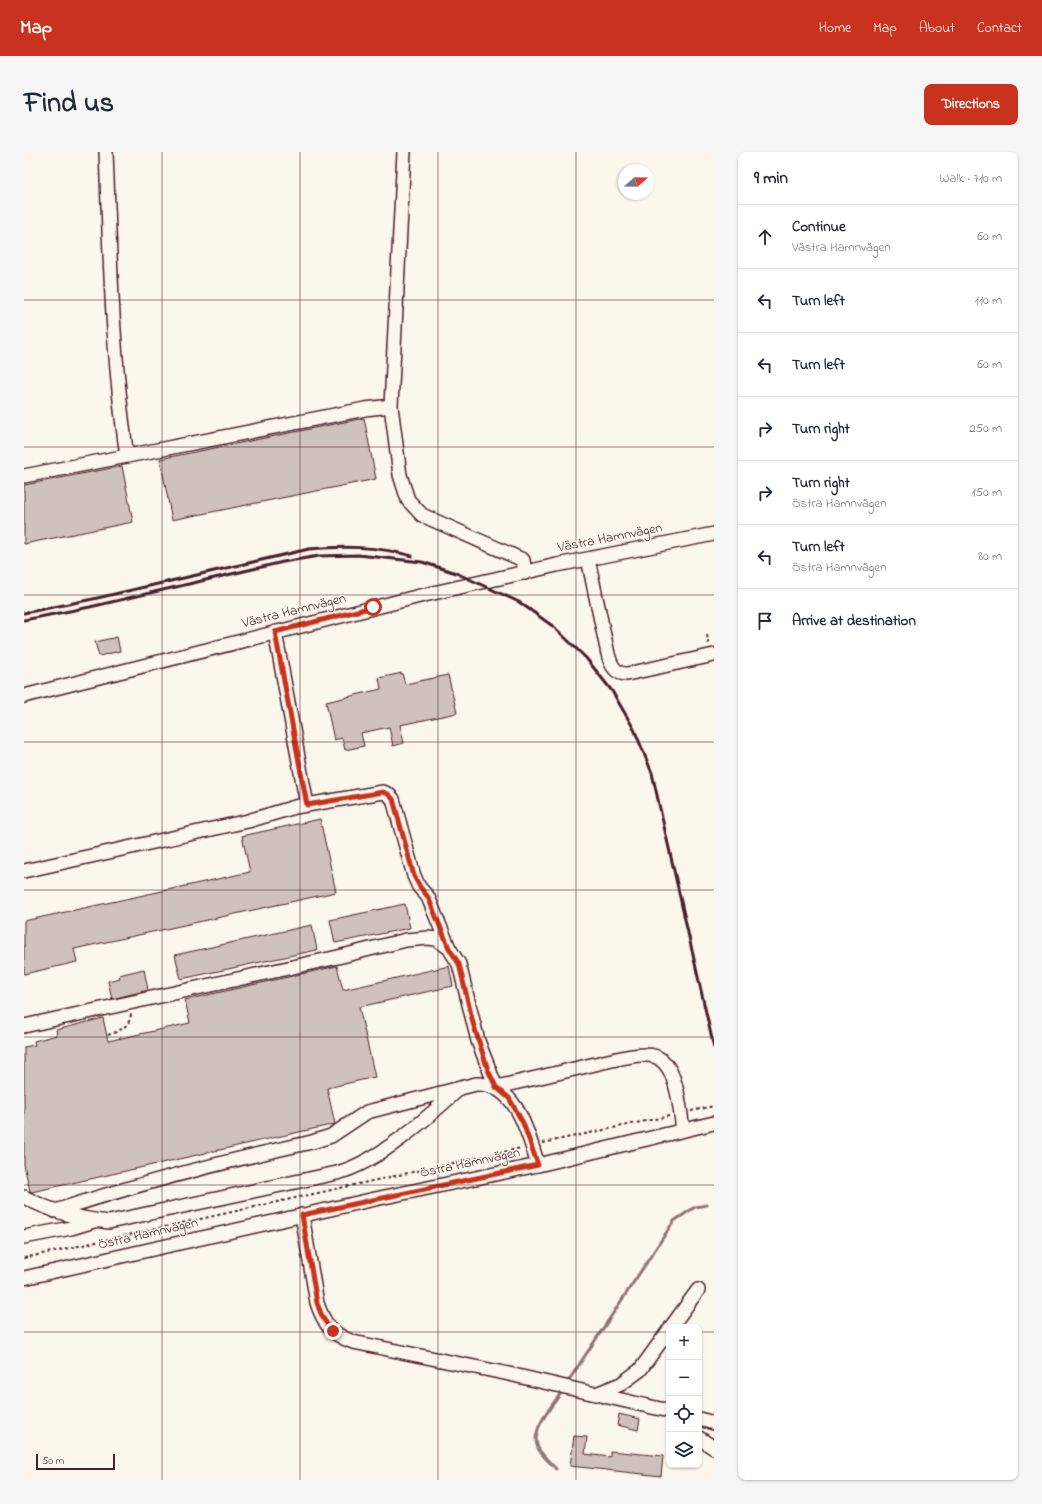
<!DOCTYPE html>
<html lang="en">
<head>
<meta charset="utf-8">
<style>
  body { margin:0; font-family:"Indie Flower",sans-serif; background:#f6f6f7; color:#1f2937 }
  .controls { position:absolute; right:12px; bottom:12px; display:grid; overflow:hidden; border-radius:8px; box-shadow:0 1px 3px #0004 }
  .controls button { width:36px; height:36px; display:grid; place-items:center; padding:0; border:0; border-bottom:1px solid #e0e1e3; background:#fff; color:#1f2937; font:20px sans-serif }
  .compass { position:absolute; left:594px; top:12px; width:36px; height:36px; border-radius:50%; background:#fff; box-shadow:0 1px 3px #0004; rotate:70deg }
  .scale { position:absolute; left:12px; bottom:10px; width:79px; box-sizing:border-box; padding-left:4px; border:2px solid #4a1f2b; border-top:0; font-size:11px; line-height:14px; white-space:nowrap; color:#4a1f2b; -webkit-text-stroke:3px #fbf7ec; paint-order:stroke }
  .stop { position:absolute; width:12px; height:12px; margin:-9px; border:3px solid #c8321e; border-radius:50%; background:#fff }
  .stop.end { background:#c8321e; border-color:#fff; box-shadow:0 1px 4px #0008 }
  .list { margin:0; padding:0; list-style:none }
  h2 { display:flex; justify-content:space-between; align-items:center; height:52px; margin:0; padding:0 16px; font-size:17px }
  h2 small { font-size:13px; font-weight:400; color:#747a83 }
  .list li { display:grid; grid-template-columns:26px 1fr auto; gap:12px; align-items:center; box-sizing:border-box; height:64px; padding:0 16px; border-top:1px solid #e0e1e3 }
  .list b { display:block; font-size:15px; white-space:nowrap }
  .list p { margin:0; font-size:13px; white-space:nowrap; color:#747a83 }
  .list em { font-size:13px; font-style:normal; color:#747a83 }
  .icon { flex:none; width:22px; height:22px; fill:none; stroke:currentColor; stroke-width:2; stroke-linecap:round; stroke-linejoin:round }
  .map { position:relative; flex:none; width:690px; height:1328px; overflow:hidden; border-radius:8px }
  header { display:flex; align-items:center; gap:24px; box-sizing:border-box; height:56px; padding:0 20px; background:#c8321e; color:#fff }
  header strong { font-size:19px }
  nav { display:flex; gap:22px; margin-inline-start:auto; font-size:14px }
  .intro { display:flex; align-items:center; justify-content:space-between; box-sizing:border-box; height:96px; padding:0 24px }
  h1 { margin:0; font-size:28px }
  .button { padding:10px 18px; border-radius:8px; background:#c8321e; color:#fff; font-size:14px; font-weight:700 }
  main { display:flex; gap:24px; padding:0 24px }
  aside { flex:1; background:#fff; border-radius:8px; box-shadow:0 1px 3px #0004 }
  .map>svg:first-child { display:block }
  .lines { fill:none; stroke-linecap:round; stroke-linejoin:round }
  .stream { stroke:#907477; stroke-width:3 }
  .building { fill:#cfc2bc; stroke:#4a1f2b }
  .minor-casing { stroke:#4a1f2b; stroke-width:16 }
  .path { stroke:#4a1f2b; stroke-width:2; stroke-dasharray:3 3; stroke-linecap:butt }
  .minor { stroke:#fbf7ec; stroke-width:13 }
  .rail { stroke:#4a1f2b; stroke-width:3 }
  .route { stroke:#c8321e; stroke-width:5 }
  .grid { fill:none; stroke:#4a1f2b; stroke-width:1; stroke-opacity:0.55 }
  .labels { text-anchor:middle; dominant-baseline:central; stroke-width:3; stroke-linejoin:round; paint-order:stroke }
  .street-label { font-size:14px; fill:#4a1f2b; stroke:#fbf7ec }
</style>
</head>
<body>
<header>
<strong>Map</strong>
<nav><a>Home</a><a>Map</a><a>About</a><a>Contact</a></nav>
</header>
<div class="intro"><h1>Find us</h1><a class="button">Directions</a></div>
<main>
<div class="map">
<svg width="690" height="1328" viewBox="0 0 690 1328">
  <rect width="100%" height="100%" fill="#fbf7ec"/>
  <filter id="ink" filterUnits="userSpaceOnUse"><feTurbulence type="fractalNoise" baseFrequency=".025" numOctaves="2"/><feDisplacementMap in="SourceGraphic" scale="8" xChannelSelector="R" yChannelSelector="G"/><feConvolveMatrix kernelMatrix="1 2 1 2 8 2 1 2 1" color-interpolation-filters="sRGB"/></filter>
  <g filter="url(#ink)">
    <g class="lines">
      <!-- stream -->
      <path class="stream" d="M543,1231l107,-162 21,-14 12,-2
        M532,1317c-6,-7 -14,-13 -18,-21 -9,-18 16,-44 25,-58"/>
    </g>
    <!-- building -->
    <path class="building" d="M340,266l12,61 -204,41 -12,-61z
      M98,314l11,56 -109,22v-59z
      M93,485l3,14 -21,5 -4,-14z
      M378,521l3,11 43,-9 9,38 -57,12 4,18 -11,3 -4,-19 -28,6 3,13 -19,4 -3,-12 -8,2 -8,-38 55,-13 -2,-11z
      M296,667l16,73 -262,57 3,13 -53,12v-53l226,-49 -8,-36z
      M381,752l5,24 -75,15 -5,-23z
      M288,773l5,25 -136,29 -6,-24z
      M313,814l6,24 106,-24 4,20 -94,21 16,70 -48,11 8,36 -303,68 -2,-1 -6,-26v-118l11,-2 -1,-4 23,-6 -1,-5 47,-12 5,23 82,-18 -5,-23z
      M120,817l4,21 -36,9 -4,-18 12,-3 -1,-3z
      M595,1262l21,5 -2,11 -21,-5z
      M550,1284l13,1 -2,17 25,3v-6l53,5 -2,20 -91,-10z"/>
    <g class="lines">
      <defs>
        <path id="minor" d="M82,0c4,101 6,203 21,304l238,-47 26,-3
          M380,0l-13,254 9,69 8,25 14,15 101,45 2,13
          M0,324l103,-20
          M564,407l20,95c3,11 7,20 19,20l87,-19
          M251,480l32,173
          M0,544l396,-100 137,-31 157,-31
          M0,719l224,-50 47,-14 88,-15 5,2 5,5 21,77 5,11 9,10 21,51
          M0,874l314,-69 68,-17 22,-2 8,1 13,9 10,16 19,77 18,46c33,-7 66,-15 99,-23 15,-3 35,-10 51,-9 5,0 10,1 14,4 18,12 20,52 23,71
          M0,1045c26,14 56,22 85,25l228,-49c42,-11 91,-56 123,-85
          M31,1059c85,-28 171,-50 257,-69l19,-6 36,-24 109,-28c41,-1 52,50 62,81
          M278,1063l15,88c7,21 14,31 36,39l156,32 160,37
          M0,1085l47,-9 23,-7
          M0,1126l351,-79 163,-34 176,-42
          M647,1175l27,-37
          M572,1242l25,-10 19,-14 29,-40
          M675,1267l15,4
          M675,1286l15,10"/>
      </defs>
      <!-- minor casing -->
      <use href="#minor" class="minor-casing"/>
      <!-- path -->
      <path class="path" d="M683,483l2,11
        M84,883c11,-4 22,-8 23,-21
        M667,959l23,-5
        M519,991l126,-27
        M0,1106l497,-110"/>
      <!-- minor -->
      <use href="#minor" class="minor"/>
      <!-- rail -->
      <path class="rail" d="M0,461l69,-14 216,-50c35,-3 68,-3 103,7
        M0,468l66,-13 193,-45 36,-6 39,-1 64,7 34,11 63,29 35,25 32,31 26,33 22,38 18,44 62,275"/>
    </g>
  </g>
  <g class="lines" filter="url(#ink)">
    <!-- route -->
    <path class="route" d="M309,1179c-9,-8 -12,-17 -16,-28l-15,-88 236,-50 -15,-42 -14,-25 -13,-11 -8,-17 -15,-47 -14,-59 -10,-16 -21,-51 -8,-10 -6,-11 -21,-77 -5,-5 -5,-2 -76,13 -32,-173 98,-25"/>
  </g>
  <!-- grid -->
  <path class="grid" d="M138,0v1328M276,0v1328M414,0v1328M552,0v1328M0,148h690M0,295h690M0,443h690M0,590h690M0,738h690M0,885h690M0,1033h690M0,1180h645M675,1180h15"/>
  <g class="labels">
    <!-- street labels -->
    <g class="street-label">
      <text transform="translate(586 386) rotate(-11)">Västra Hamnvägen</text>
      <text transform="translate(270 459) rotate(-14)">Västra Hamnvägen</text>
      <text transform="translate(446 1011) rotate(-12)">Östra Hamnvägen</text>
      <text transform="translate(124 1082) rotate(-13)">Östra Hamnvägen</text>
    </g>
  </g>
</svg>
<div class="controls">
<button>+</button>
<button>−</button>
<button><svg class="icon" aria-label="locate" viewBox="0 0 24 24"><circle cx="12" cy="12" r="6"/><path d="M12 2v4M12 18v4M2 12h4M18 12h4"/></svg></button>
<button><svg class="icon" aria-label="layers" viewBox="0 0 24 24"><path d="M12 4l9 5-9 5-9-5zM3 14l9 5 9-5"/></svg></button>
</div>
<svg class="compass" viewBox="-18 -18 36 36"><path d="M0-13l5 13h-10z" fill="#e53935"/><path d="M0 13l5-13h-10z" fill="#747a83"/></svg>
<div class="scale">50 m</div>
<div class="stop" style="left:349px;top:455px"></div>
<div class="stop end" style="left:309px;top:1179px"></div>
</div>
<aside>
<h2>9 min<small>Walk · 710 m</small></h2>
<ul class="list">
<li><svg class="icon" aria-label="ahead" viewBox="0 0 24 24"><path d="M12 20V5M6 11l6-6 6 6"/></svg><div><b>Continue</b><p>Västra Hamnvägen</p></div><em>60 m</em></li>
<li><svg class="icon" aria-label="left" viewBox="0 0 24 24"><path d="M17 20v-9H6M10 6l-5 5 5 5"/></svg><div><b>Turn left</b></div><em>110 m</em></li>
<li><svg class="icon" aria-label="left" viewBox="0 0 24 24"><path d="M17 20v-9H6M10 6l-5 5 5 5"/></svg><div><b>Turn left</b></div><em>60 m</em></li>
<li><svg class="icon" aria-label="right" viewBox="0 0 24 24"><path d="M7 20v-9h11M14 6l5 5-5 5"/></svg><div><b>Turn right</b></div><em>250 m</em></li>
<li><svg class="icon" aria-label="right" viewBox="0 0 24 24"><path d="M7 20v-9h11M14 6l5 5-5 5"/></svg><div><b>Turn right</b><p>Östra Hamnvägen</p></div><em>150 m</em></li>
<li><svg class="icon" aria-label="left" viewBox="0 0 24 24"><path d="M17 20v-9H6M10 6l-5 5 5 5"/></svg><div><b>Turn left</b><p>Östra Hamnvägen</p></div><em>80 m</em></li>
<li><svg class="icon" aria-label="arrive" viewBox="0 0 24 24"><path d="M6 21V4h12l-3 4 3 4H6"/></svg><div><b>Arrive at destination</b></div></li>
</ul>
</aside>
</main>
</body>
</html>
